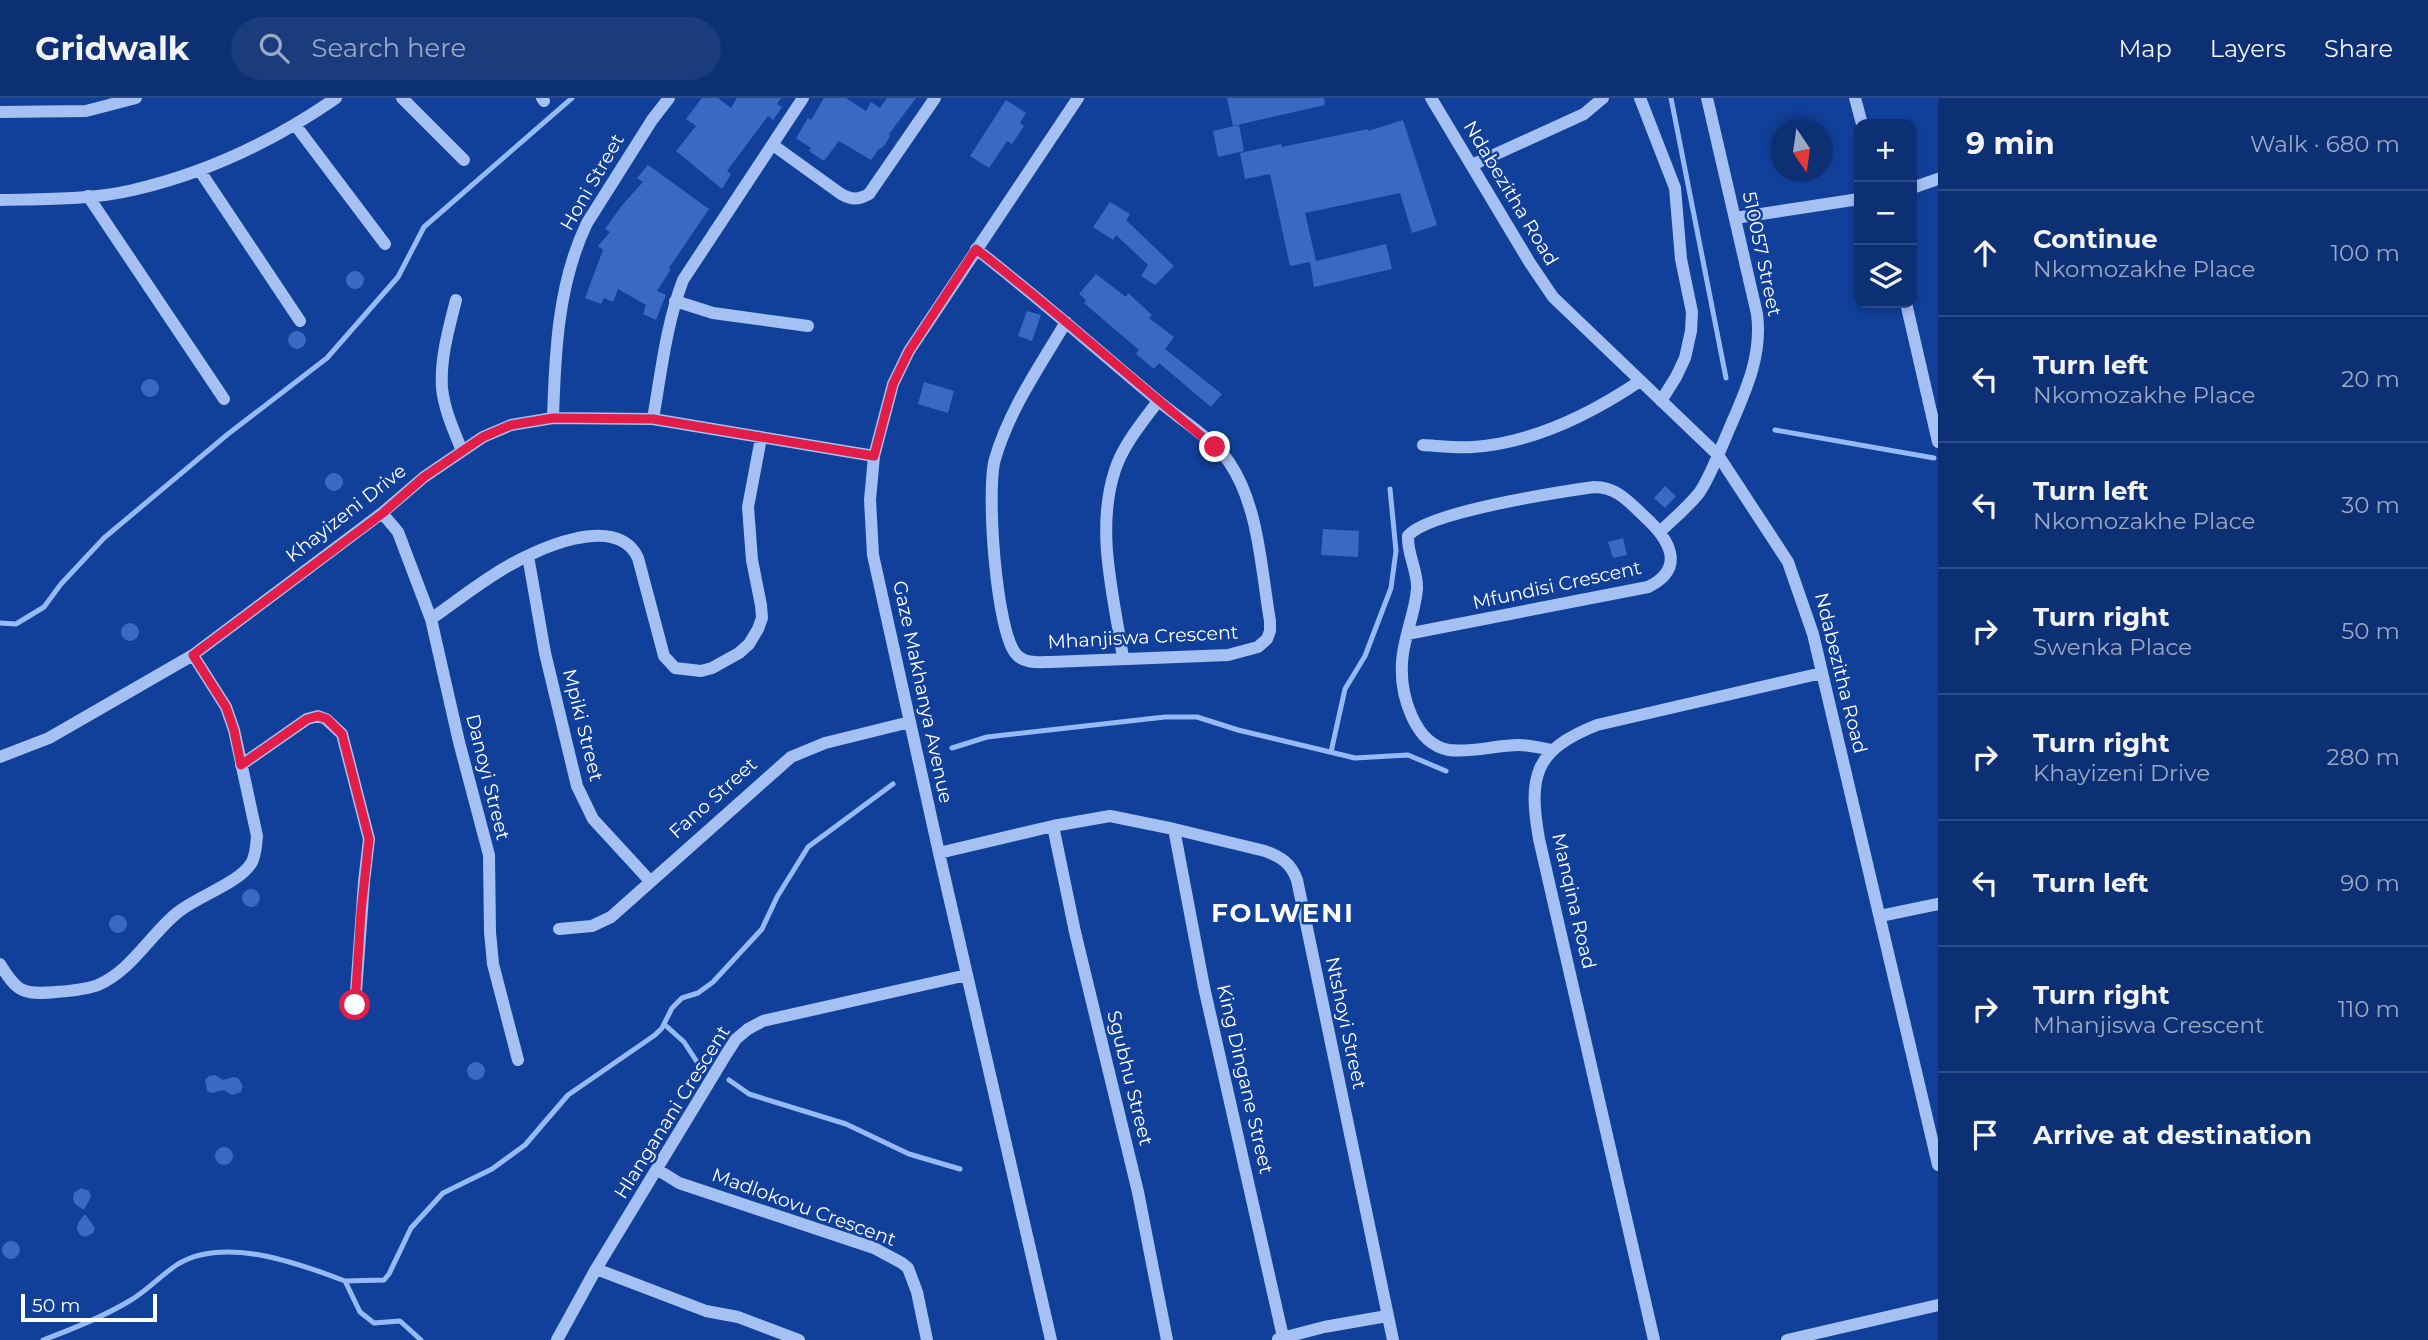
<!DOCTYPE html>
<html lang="en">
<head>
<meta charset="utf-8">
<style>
  body { margin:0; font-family:Montserrat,sans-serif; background:#1b3c7c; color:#f1f3f6 }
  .controls { position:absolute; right:21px; top:21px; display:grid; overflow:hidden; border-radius:14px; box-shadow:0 4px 10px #0003 }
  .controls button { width:63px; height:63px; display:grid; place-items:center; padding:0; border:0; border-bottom:2px solid #2d4b86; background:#0d3074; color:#f1f3f6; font:35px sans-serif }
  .compass { position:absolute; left:1770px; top:21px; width:63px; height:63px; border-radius:50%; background:#0d3074; box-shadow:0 4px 10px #0003; rotate:167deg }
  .scale { position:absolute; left:21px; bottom:18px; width:136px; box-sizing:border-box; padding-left:7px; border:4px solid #fff; border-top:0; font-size:19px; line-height:24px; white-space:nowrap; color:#fff; -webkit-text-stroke:5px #11409b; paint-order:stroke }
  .stop { position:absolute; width:21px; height:21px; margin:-16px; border:5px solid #e11d48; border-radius:50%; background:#fff }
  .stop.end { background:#e11d48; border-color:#fff; box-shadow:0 2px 7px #0008 }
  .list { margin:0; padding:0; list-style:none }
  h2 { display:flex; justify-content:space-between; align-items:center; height:91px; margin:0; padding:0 28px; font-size:30px }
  h2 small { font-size:23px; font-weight:400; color:#9aa9c5 }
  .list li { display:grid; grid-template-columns:46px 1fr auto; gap:21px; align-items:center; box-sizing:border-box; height:126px; padding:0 28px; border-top:2px solid #2d4b86 }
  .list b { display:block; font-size:26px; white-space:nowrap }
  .list p { margin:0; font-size:23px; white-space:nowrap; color:#9aa9c5 }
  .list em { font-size:23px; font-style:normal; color:#9aa9c5 }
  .icon { flex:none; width:38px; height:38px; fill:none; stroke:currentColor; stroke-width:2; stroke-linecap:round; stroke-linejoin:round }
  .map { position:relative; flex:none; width:1938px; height:1242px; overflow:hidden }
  header { display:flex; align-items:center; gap:42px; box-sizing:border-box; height:98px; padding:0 35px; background:#0d3074; border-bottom:2px solid #2d4b86 }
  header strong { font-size:33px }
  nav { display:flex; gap:38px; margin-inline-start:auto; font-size:24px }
  .search { width:490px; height:63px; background:#1b3c7c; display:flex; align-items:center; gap:18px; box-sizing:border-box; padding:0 24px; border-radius:38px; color:#9aa9c5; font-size:26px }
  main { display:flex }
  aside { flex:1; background:#0d3074 }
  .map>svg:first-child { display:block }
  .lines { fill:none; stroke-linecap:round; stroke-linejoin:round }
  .stream { stroke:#96baf8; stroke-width:5 }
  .building { fill:#3a69c2 }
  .minor { stroke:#a5c1f4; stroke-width:12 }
  .route { stroke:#e11d48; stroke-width:9 }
  .labels { text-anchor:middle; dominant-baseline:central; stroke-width:5; stroke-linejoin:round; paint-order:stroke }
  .street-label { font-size:19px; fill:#fff; stroke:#11409b }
  .district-label { font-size:26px; font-weight:bold; letter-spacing:2px; fill:#fff; stroke:#11409b }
</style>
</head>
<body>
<header>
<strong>Gridwalk</strong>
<div class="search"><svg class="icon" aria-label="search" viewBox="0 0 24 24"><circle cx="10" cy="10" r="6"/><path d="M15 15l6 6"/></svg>Search here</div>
<nav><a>Map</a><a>Layers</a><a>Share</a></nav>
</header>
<main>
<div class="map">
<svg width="1938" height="1242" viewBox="0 0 1938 1242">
  <rect width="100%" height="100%" fill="#11409b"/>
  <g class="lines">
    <!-- stream -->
    <path class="stream" d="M1671,0l55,280
      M1775,332l159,28
      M0,525l16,1 28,-17 17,-23 43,-46 124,-104 99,-76 71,-81 26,-50 148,-129
      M952,650l35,-11 178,-20h32l41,13 117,28 53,-3 38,16
      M1331,654l14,-63 20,-33 26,-68 5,-37 -6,-62
      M664,926l20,18 15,23
      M729,982l20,14 97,30 63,30 51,15
      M345,1183l39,-1 5,-6 22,-46 32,-35 49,-24 33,-24 43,-50 87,-60 7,-7 10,-20 10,-10 16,-5 15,-11 49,-53 15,-32 31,-50 85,-63
      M43,1242c30,-11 60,-23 88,-40 17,-10 30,-25 47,-36 46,-28 120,-1 167,17l15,31 14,11 26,-2 21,19"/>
  </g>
  <!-- building -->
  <path class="building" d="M702,0h16l13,10 6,-10h44l-4,6 5,3 -9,13 -5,-4 -41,55 4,3 -9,15 -46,-38 20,-25 -10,-7z
    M824,0h22l20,13 5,-9 9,6 7,-10h29l-27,36 1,2 -6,10 -6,4 -7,10 -32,-19 -15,20 -15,-10 2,-3 -15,-10 12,-20 3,2z
    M1227,0h97l1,7 -92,21z
    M1006,2l20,13 -6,10 4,3 -12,18 -5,-3 -18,27 -19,-12z
    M1403,22l34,105 -25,8 -12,-40 -95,20 11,48 70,-17 6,25 -78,18 -4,-25 -20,4 -20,-92 -25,5 -5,-26 41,-9 1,3 86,-18v2z
    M1239,27l5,26 -26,6 -5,-26z
    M648,67l61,44 -40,59 2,1 -14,22 9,4 -10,25 -13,-6 3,-9 -28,-16 -5,13 -9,-4 -3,6 -16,-6 18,-48 -5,-4 12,-14 -5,-3 18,-25 20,-22 -6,-4z
    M1110,104l20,12 -4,6 48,46 -19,19 -14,-9 7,-11 -32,-30 -3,5 -20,-13z
    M346 182a9 9 0 1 1 18 0a9 9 0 1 1-18 0Z
    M1096,176l30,23 2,-4 24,22 -3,3 25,19 -9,12 57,45 -11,13 -52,-44 -5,6 -18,-15 3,-4 -55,-47 2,-3 -7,-6z
    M1027,213l14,4 -9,26 -14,-5z
    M288 242a9 9 0 1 1 18 0a9 9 0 1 1-18 0Z
    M141 290a9 9 0 1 1 18 0a9 9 0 1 1-18 0Z
    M924,284l30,9 -6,22 -30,-9z
    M325 384a9 9 0 1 1 18 0a9 9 0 1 1-18 0Z
    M1665,388l11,10 -11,12 -11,-10z
    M1323,431l36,2 -1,26 -37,-2z
    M1623,440l4,17 -14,3 -5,-16z
    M121 534a9 9 0 1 1 18 0a9 9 0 1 1-18 0Z
    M242 800a9 9 0 1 1 18 0a9 9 0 1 1-18 0Z
    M109 826a9 9 0 1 1 18 0a9 9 0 1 1-18 0Z
    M467 973a9 9 0 1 1 18 0a9 9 0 1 1-18 0Z
    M215,977l8,5 10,-3 5,1 5,8 -2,6 -9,3 -9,-5 -11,3 -5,-2 -2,-11 4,-4z
    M215 1058a9 9 0 1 1 18 0a9 9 0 1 1-18 0Z
    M81,1090l8,3 2,6 -7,13 -9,-6 -2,-5 1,-6z
    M85,1116l10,14 -2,5 -8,4 -5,-2 -3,-6 1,-6z
    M2 1152a9 9 0 1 1 18 0a9 9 0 1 1-18 0Z"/>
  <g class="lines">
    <!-- minor -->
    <path class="minor" d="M402,0l62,62
      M542,0l2,3
      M1431,0l99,165 23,34 165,158 70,107 25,72 125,531
      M1640,0l35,90 6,71 11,53 -1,19 -6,27 -9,19 -15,24
      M1855,0l7,26
      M0,14l86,-1 50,-13
      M296,28l89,118
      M773,47l68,49c11,6 17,6 28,0l66,-96
      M1472,67l112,-51 19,-16
      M200,73l100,150
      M1912,90l26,-9
      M88,98l136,203
      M0,102c43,-1 91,0 133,-10 74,-17 141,-49 203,-92
      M1735,120l124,-19
      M976,151c62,48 120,100 180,150 22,19 56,39 73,63 30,44 32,107 41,159v10l-3,8 -9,8 -30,8 -177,7c-12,0 -27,2 -35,-8 -20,-23 -30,-164 -21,-195 14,-49 45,-93 71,-137
      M456,202c-7,28 -16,58 -14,88 2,21 12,43 20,63
      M675,203l38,12 95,13
      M1906,205l32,139
      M553,320c2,-66 5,-135 34,-195l65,-103 17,-22
      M653,321c8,-46 13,-94 30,-139l120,-182
      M1423,347c17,1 33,3 50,2 60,-4 118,-33 167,-66
      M382,415l16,19 33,87 28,123 30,113 1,77 3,32 25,96
      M1661,433c12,-12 27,-24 38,-38 11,-16 18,-36 26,-54 17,-41 38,-79 32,-125l-50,-216
      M528,458l17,97 32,133 16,33 57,62
      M431,521c24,-17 47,-35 72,-50 31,-19 114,-58 135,-11l26,98 11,12 26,3 11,-3 27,-15 10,-9 9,-15 4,-11 -1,-13 -9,-45 -4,-53 13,-69
      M1407,536l241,-47c39,-19 21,-48 -3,-70 -16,-15 -28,-30 -51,-30 -35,5 -167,25 -186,49 -1,18 10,35 9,53 -2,25 -14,49 -15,74 -2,31 12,81 47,87 23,3 47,-5 70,-5 11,0 22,3 32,5
      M1123,560c-9,-62 -28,-127 -8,-188 8,-25 27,-47 43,-69
      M0,659l49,-19 144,-83 189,-142 42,-36 59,-40 28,-12 42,-7 100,1 221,37
      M241,667l66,-46 11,-3 8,3 16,15 27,105 -5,43 -9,123
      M1053,728l22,106 63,260 29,148
      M1174,731l30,158 79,350
      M939,755l114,-27 57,-10 64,13 91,22c16,6 26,12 32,29l96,460
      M1880,818l58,-12
      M559,831l33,-3 19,-9 180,-160 34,-14 85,-21
      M0,866c17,28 23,31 56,28 13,-1 29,-2 42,-7 33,-14 52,-50 79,-72 20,-17 62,-29 75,-51 4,-8 4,-17 5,-26l-23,-106 -8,-23 -33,-52
      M658,1072l21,13 195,65 28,15 6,5 9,24 10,48
      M596,1171l110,42 32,6 61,23
      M1278,1241l46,-12 63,-11
      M557,1242l39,-71 131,-216 9,-14 12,-10 15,-8 204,-46
      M1051,1242l-112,-487 -66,-298 -3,-55 4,-44 19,-72 16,-33 169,-253
      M1654,1242l-115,-501c-11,-63 -5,-89 58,-114l225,-52
      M1787,1242l151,-35"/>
  </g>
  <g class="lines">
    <!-- route -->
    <path class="route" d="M355,907l6,-93 8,-73 -27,-105 -15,-15 -9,-3 -11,3 -66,46 -7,-35 -8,-23 -33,-52 190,-142 41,-36 59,-40 28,-12 42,-7 100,1 221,37 19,-72 16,-33 67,-102c82,63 158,133 239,198"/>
  </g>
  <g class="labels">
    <!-- street labels -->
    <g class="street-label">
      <text transform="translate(592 84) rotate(-60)">Honi Street</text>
      <text transform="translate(1511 95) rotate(59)">Ndabezitha Road</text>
      <text transform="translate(1762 156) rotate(78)">510057 Street</text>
      <text transform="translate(346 415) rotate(-38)">Khayizeni Drive</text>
      <text transform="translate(1557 487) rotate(-12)">Mfundisi Crescent</text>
      <text transform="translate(1143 539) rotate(-3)">Mhanjiswa Crescent</text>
      <text transform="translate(1841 575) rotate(76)">Ndabezitha Road</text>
      <text transform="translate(923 594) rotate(78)">Gaze Makhanya Avenue</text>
      <text transform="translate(583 627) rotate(76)">Mpiki Street</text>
      <text transform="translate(488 679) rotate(76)">Danoyi Street</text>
      <text transform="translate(713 700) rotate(-42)">Fano Street</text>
      <text transform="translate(1574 803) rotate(77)">Manqina Road</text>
      <text transform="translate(1346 925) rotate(78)">Ntshoyi Street</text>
      <text transform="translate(1130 980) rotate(76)">Sgubhu Street</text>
      <text transform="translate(1245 981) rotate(77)">King Dingane Street</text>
      <text transform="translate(672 1014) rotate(-58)">Hlanganani Crescent</text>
      <text transform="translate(804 1109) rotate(20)">Madlokovu Crescent</text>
    </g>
    <!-- district labels -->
    <g class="district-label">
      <text x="1283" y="815">FOLWENI</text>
    </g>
  </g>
</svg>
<div class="controls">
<button>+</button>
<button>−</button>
<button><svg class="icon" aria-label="layers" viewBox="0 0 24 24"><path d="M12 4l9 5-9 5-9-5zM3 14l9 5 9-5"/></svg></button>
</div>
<svg class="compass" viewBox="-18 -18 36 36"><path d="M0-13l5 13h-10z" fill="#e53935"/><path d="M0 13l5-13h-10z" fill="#9aa9c5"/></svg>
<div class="scale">50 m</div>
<div class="stop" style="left:355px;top:907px"></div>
<div class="stop end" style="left:1215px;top:349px"></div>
</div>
<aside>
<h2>9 min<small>Walk · 680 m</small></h2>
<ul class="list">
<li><svg class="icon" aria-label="ahead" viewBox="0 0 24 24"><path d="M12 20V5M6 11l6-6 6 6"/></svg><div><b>Continue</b><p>Nkomozakhe Place</p></div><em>100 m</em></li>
<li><svg class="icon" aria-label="left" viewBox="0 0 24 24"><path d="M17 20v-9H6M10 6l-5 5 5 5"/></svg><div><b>Turn left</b><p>Nkomozakhe Place</p></div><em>20 m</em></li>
<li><svg class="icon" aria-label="left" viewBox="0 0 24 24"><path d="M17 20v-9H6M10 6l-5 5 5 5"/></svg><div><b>Turn left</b><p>Nkomozakhe Place</p></div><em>30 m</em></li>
<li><svg class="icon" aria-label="right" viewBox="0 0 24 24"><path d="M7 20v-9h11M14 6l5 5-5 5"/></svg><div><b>Turn right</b><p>Swenka Place</p></div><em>50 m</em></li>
<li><svg class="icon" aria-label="right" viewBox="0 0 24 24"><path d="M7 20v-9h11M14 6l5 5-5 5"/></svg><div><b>Turn right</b><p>Khayizeni Drive</p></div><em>280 m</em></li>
<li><svg class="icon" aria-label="left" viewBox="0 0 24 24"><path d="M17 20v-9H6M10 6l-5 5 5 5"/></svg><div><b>Turn left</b></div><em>90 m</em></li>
<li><svg class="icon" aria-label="right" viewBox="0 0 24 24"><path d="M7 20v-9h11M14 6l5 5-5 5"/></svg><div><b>Turn right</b><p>Mhanjiswa Crescent</p></div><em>110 m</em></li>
<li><svg class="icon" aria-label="arrive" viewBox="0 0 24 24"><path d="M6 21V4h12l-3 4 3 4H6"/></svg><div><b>Arrive at destination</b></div></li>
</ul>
</aside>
</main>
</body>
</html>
